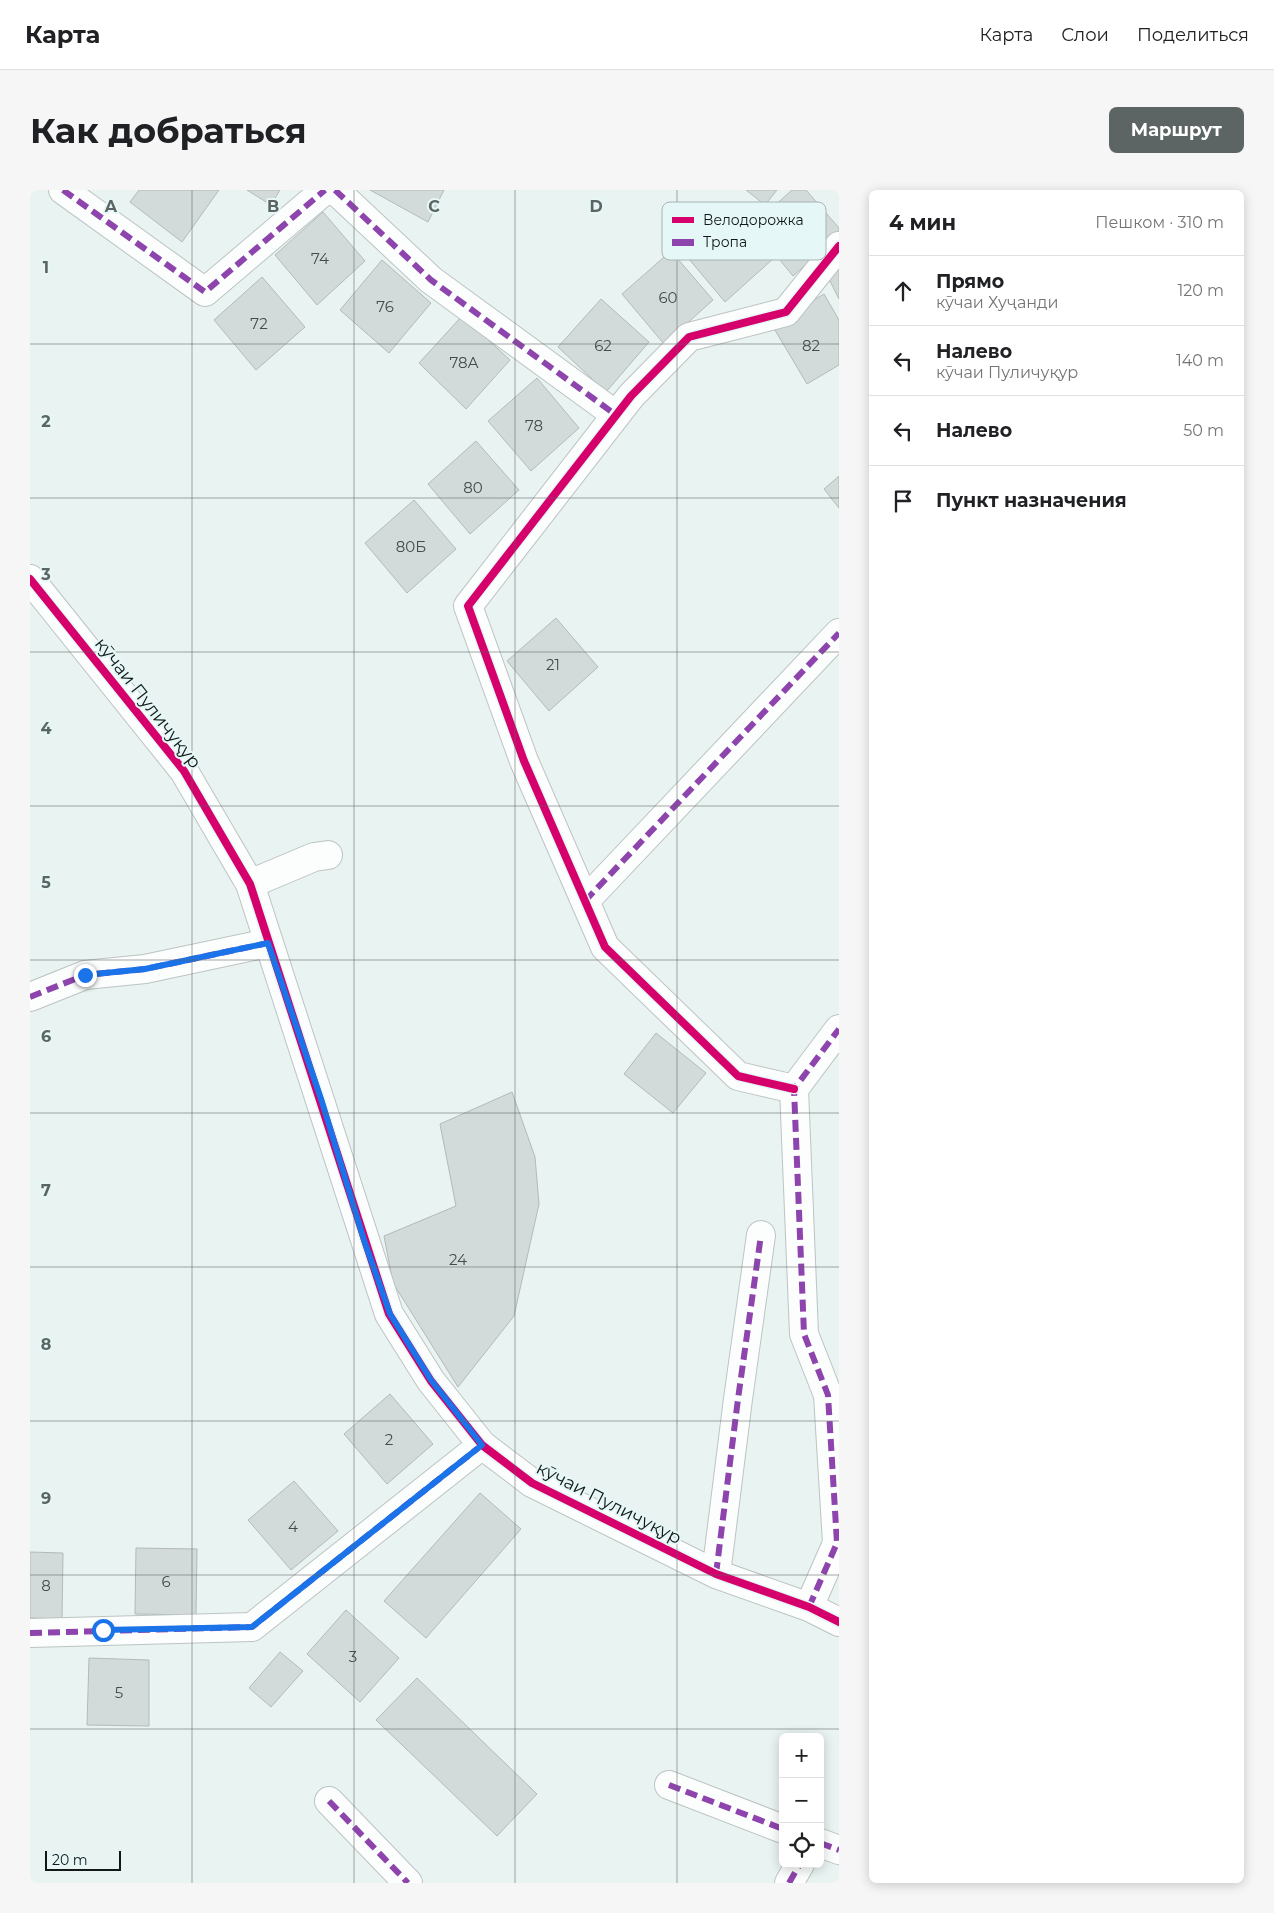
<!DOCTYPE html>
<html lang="ru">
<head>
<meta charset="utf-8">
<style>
  body { margin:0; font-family:Montserrat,sans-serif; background:#f6f6f6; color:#202124 }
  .controls { position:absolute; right:15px; bottom:15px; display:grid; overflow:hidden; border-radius:8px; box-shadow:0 2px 12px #0003 }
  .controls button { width:45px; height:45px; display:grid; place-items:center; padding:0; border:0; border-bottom:1px solid #e0e0e0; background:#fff; color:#202124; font:25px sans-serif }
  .scale { position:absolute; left:15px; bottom:12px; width:76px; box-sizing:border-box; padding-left:5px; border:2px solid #121818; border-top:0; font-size:14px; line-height:18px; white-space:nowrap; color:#121818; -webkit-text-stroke:4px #e5f7f6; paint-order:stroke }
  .stop { position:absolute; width:15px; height:15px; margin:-11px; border:4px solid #1a73e8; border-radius:50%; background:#fff }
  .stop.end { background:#1a73e8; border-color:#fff; box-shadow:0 1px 5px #0008 }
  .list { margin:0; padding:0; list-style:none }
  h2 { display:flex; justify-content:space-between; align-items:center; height:65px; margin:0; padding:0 20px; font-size:21px }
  h2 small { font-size:16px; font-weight:400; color:#757577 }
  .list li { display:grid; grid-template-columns:32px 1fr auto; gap:15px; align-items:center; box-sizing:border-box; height:70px; padding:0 20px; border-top:1px solid #e0e0e0 }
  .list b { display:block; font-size:19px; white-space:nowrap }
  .list p { margin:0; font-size:16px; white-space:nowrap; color:#757577 }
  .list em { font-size:16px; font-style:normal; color:#757577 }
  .icon { flex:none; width:28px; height:28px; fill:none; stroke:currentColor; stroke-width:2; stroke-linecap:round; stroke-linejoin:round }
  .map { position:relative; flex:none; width:809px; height:1693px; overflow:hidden; border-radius:8px }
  header { display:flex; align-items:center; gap:30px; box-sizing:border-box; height:70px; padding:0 25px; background:#fff; border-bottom:1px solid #e0e0e0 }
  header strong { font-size:24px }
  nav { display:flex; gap:28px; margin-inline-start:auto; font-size:18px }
  .intro { display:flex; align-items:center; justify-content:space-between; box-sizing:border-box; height:120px; padding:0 30px }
  h1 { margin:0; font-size:35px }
  .button { padding:12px 22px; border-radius:8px; background:#5d6564; color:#fff; font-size:18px; font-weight:700 }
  main { display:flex; gap:30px; padding:0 30px }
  aside { flex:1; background:#fff; border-radius:8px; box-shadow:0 2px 12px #0003 }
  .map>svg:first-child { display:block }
  .building { fill:#d3dbda; stroke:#b3bab9 }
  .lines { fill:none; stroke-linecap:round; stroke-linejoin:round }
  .minor-casing { stroke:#bcc4c3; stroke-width:30 }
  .minor { stroke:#fcfdfd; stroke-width:28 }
  .quiet { stroke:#8e44ad; stroke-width:6; stroke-dasharray:12 6; stroke-linecap:butt }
  .cycleway-casing { stroke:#e5f7f6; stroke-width:11 }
  .cycleway { stroke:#d6006c; stroke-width:8 }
  .route { stroke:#1a73e8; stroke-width:6 }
  .grid { fill:none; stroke:#5d6564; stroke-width:1; stroke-opacity:0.55 }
  .labels { text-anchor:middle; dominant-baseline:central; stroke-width:4; stroke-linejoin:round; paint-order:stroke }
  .number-label { font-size:15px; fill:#444b4a }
  .street-label { font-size:18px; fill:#121818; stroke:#e5f7f6 }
  .key { fill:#e5f7f6; stroke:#a6b4b3; stroke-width:1 }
  .key-label { font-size:14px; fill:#121818 }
  .grid-label { font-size:16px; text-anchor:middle; font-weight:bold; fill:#5d6564; stroke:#e5f7f6; stroke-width:4; stroke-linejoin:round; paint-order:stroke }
</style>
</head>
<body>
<header>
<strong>Карта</strong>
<nav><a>Карта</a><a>Слои</a><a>Поделиться</a></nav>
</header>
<div class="intro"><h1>Как добраться</h1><a class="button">Маршрут</a></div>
<main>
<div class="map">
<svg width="809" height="1693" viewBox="0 0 809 1693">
  <rect width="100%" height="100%" fill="#e9f3f2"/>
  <!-- building -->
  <path class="building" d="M109,0h80l-37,52 -52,-40z
    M217,0h33l-9,15z
    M340,0h74l-16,32z
    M716,0h31l-12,15z
    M762,0h14l33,38v7l-46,41 -41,-50z
    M701,19l43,49 -49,44 -42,-50z
    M293,22l42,49 -48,44 -42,-50z
    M641,61l42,49 -49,44 -42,-50z
    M352,70l49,43 -42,50 -49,-43z
    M809,75v34l-13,-26z
    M232,87l43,50 -49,43 -42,-50z
    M794,104l15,26v45l-32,19 -35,-59z
    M571,109l48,43 -43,50 -48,-45z
    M432,126l48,44 -44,49 -47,-46z
    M507,188l42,50 -48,43 -43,-50z
    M446,251l43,49 -49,44 -42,-50z
    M809,286v32l-15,-19z
    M384,310l42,49 -49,44 -42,-50z
    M526,428l42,49 -49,44 -42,-50z
    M626,843l50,40 -33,40 -49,-39z
    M482,902l23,65 4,47 -25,112 -56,71 -65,-104 -9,-47 72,-30 -16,-82z
    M360,1204l43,50 -46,40 -43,-50z
    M264,1291l44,50 -47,39 -43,-50z
    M450,1303l41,36 -95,109 -42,-37z
    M106,1358l61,1 -1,66 -61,-1z
    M0,1362l33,1 -1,66 -32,-1z
    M316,1420l53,48 -39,44 -53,-48z
    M250,1462l23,19 -32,36 -22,-19z
    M59,1468l60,2v66l-62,-1z
    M387,1488l120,116 -40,42 -121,-116z"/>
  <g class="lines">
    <defs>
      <path id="minor" d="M33,0l142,102 120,-102
        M305,0l96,90 185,135
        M0,389l154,192 66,113 139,430 42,67 51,64 50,38 184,91 93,33 30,15
        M220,694l64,-27 14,-2
        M555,711l254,-268
        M0,807l55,-22 60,-6 123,-26
        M764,899l-56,-13 -133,-129 -81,-186 -56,-155 163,-210 58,-59 97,-25 53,-66
        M686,1384l22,-175 23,-164
        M779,1417l28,-64 -9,-148 -24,-61 -10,-245 45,-60
        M0,1443l222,-6 230,-182
        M639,1595l114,44
        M299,1611l79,82
        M790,1653l19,7
        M759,1693l11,-19"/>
    </defs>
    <!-- minor casing -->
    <use href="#minor" class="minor-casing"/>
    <!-- minor -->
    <use href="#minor" class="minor"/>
    <!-- quiet -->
    <path class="quiet" d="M33,0l142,102 120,-102
      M305,0l96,90 185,135
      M555,711l254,-268
      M0,807l55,-22 60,-6 123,-26
      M686,1384l22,-175 23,-164
      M779,1417l28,-64 -9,-148 -24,-61 -10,-245 45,-60
      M0,1443l222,-6 230,-182
      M639,1595l114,44
      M299,1611l79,82
      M790,1653l19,7
      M759,1693l11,-19"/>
    <defs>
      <path id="cycleway" d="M0,389l154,192 66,113 139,430 42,67 51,64 50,38 184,91 93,33 30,15
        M764,899l-56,-13 -133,-129 -81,-186 -56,-155 163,-210 58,-59 97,-25 53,-66"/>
    </defs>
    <!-- cycleway casing -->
    <use href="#cycleway" class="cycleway-casing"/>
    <!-- cycleway -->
    <use href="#cycleway" class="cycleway"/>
  </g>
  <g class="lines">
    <!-- route -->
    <path class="route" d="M55,785l60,-6 123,-26 54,159 42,138 26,74 41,66 51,65 -230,182 -149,3"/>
  </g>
  <!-- grid -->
  <path class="grid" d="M162,0v1693M324,0v1693M485,0v1693M647,0v1693M0,154h809M0,308h809M0,462h809M0,616h809M0,770h809M0,923h809M0,1077h809M0,1231h809M0,1385h809M0,1539h809"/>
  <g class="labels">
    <!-- number labels -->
    <g class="number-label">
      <text x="290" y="68">74</text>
      <text x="638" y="107">60</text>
      <text x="355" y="116">76</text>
      <text x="229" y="133">72</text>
      <text x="573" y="155">62</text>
      <text x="781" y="155">82</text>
      <text x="434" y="172">78А</text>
      <text x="504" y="235">78</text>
      <text x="443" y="297">80</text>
      <text x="381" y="356">80Б</text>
      <text x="523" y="474">21</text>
      <text x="428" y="1069">24</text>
      <text x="359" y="1249">2</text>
      <text x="263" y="1336">4</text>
      <text x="136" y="1391">6</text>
      <text x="16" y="1395">8</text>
      <text x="323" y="1466">3</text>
      <text x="89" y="1502">5</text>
    </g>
    <!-- street labels -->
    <g class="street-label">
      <text transform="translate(118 513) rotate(52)">кӯчаи Пуличуқур</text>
      <text transform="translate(579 1313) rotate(27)">кӯчаи Пуличуқур</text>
    </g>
  </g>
  <!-- legend -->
  <rect x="632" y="12" width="164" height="58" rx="8" class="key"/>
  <rect x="642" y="27" width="22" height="6" fill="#d6006c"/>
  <rect x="642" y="49" width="22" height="7" fill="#8e44ad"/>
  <g class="key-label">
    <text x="673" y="35">Велодорожка</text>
    <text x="673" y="57">Тропа</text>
  </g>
  <g class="grid-label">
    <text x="81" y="22">A</text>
    <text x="243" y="22">B</text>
    <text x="404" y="22">C</text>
    <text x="566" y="22">D</text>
    <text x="16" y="83">1</text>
    <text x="16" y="237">2</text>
    <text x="16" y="390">3</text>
    <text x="16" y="544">4</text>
    <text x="16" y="698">5</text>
    <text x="16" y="852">6</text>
    <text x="16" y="1006">7</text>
    <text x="16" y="1160">8</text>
    <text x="16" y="1314">9</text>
  </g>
</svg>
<div class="controls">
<button>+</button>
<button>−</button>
<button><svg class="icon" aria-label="locate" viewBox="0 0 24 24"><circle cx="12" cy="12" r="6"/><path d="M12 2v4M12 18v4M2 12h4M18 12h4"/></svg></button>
</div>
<div class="scale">20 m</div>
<div class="stop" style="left:73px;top:1440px"></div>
<div class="stop end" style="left:55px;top:785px"></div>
</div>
<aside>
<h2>4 мин<small>Пешком · 310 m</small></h2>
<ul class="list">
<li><svg class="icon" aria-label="ahead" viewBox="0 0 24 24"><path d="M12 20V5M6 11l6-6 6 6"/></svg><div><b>Прямо</b><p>кӯчаи Хуҷанди</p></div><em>120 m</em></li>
<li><svg class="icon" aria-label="left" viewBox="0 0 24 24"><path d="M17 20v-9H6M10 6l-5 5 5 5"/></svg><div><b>Налево</b><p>кӯчаи Пуличуқур</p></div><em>140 m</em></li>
<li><svg class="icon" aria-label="left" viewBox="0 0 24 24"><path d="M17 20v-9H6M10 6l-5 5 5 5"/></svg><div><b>Налево</b></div><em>50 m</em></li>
<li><svg class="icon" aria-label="arrive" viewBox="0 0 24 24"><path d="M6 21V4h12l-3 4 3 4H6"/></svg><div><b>Пункт назначения</b></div></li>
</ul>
</aside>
</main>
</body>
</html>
